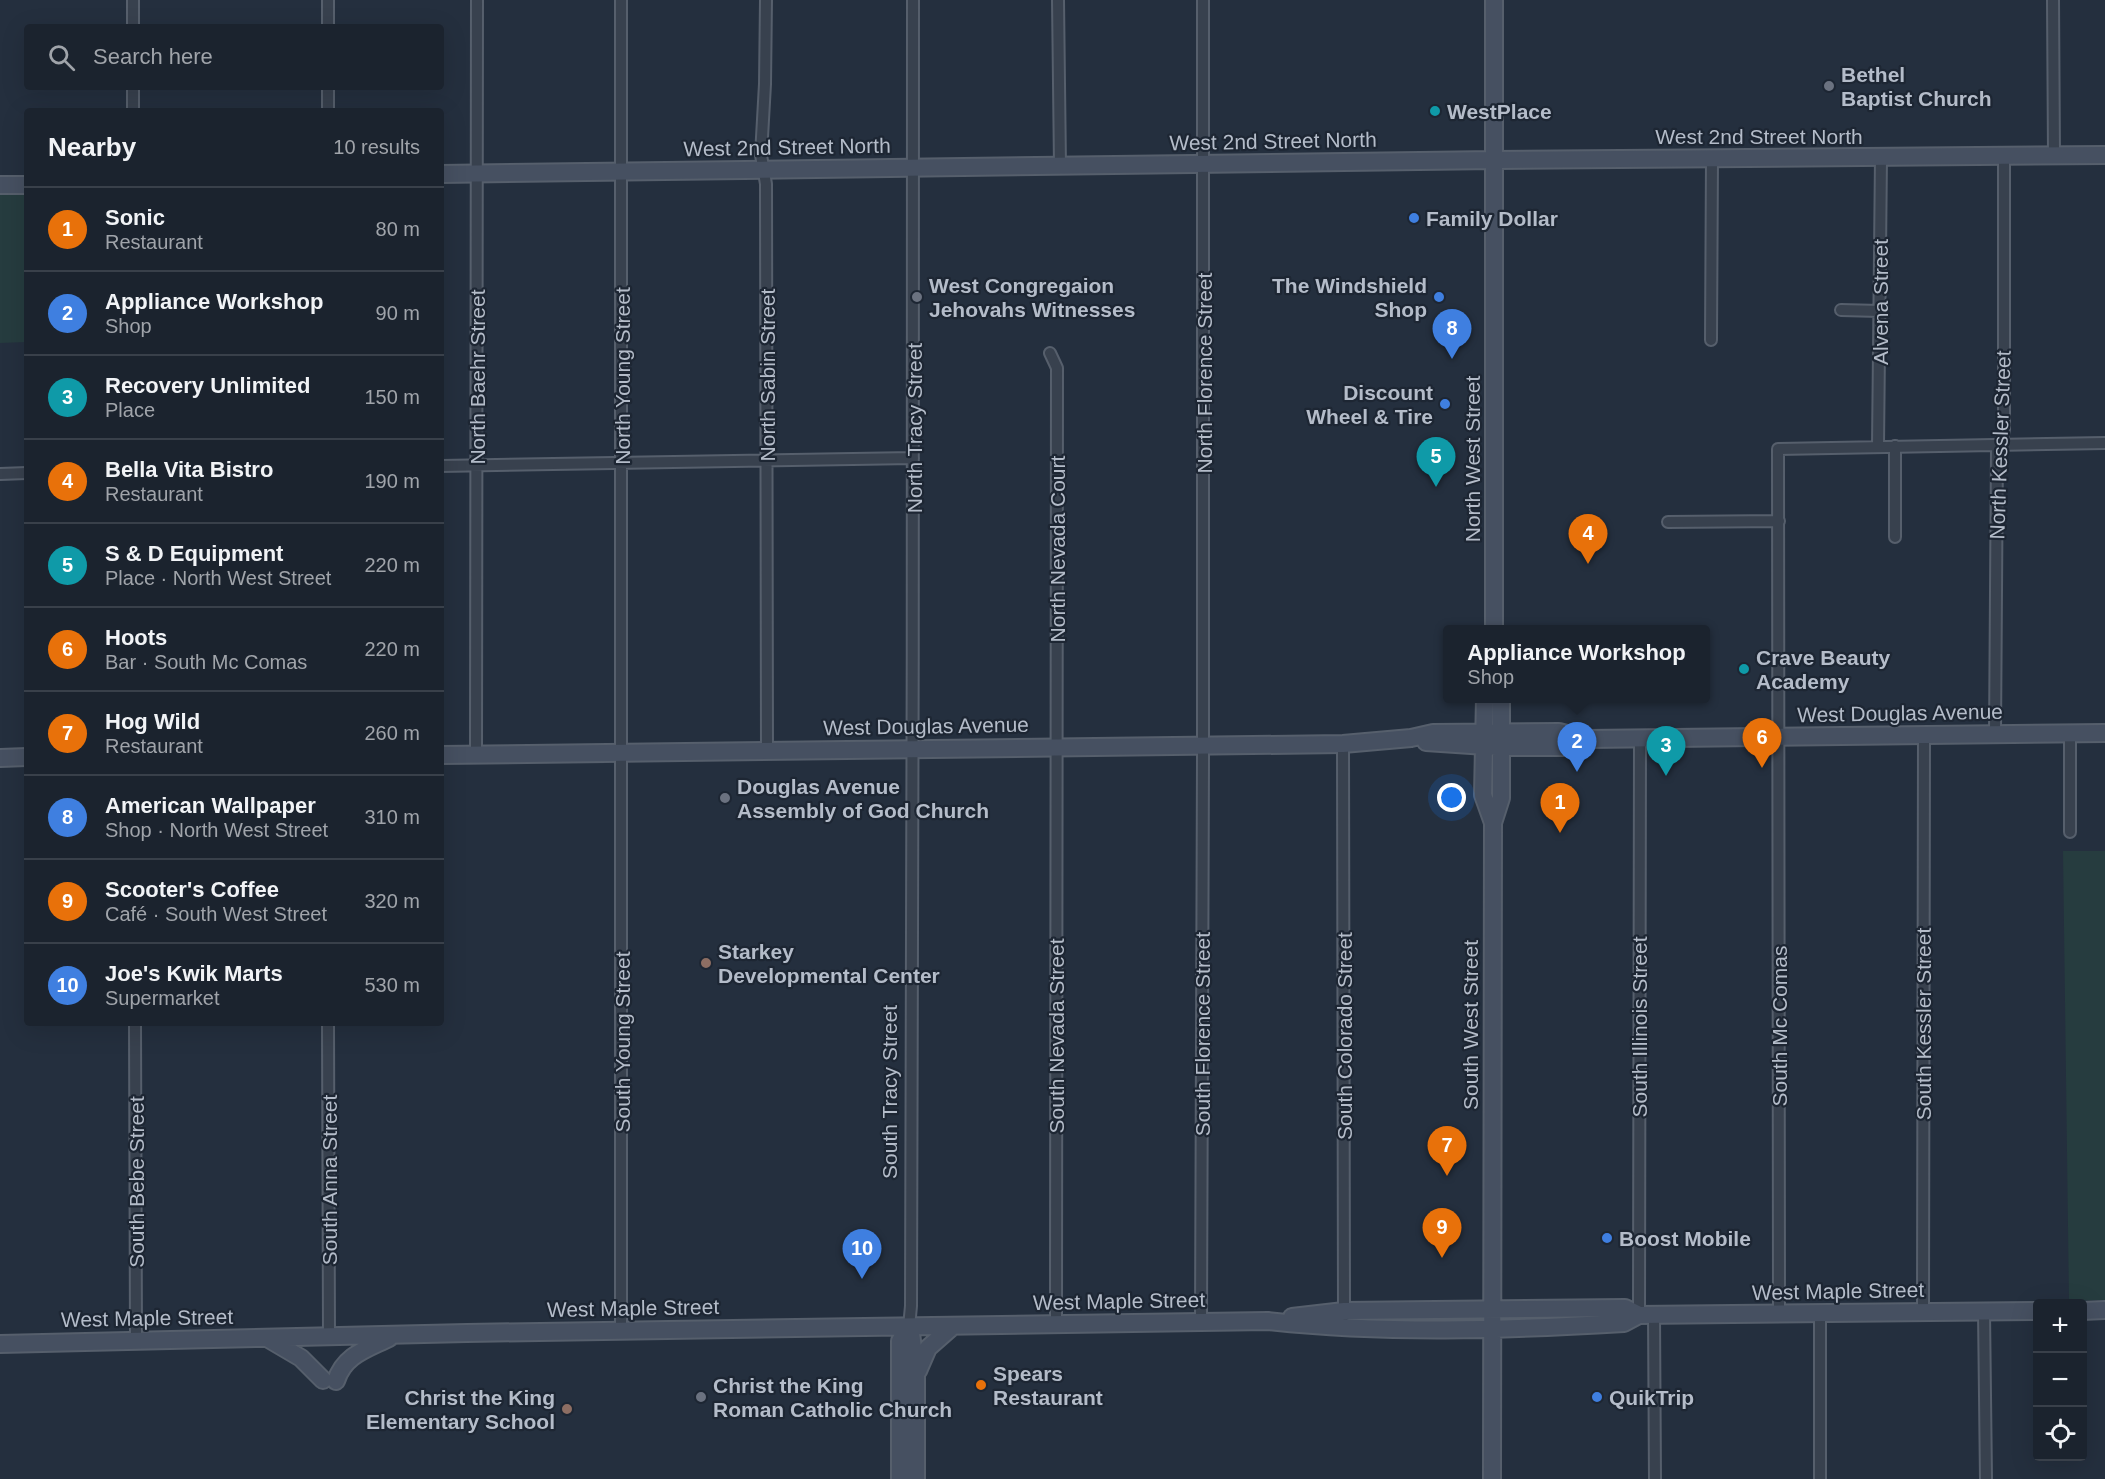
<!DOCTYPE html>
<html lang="en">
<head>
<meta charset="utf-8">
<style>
  body { margin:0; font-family:Arial,sans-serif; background:#282f3a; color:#f1f3f6 }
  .controls { position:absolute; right:18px; bottom:18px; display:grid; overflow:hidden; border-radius:6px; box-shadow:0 6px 24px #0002 }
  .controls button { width:54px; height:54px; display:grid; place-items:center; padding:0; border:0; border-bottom:2px solid #39404a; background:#1b232e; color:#f1f3f6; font:30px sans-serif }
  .you { position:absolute; left:1452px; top:798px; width:21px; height:21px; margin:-15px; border:4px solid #fff; border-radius:50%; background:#1a73e8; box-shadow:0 0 0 9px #1a73e833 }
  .badge { display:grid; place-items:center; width:39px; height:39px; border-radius:50%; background:#0b8043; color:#fff; font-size:20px; font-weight:700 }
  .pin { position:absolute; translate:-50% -50px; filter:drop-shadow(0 2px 3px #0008) }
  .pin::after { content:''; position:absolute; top:32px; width:21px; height:18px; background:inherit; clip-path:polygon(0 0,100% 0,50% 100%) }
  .popup { position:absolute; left:1443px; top:625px; width:267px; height:78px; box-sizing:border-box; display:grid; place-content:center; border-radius:6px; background:#1b232e; filter:drop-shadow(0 2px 4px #0005); font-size:20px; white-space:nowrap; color:#a0a4aa }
  .popup b { font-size:22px; color:#f1f3f6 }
  .popup::after { content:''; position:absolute; left:50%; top:100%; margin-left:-12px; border:12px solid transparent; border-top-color:#1b232e }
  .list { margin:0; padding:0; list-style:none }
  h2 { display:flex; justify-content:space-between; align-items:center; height:78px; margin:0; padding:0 24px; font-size:26px }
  h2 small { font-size:20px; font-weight:400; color:#a0a4aa }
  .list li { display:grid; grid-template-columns:39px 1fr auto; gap:18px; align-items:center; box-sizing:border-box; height:84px; padding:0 24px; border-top:2px solid #39404a }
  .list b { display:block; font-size:22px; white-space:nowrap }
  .list p { margin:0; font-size:20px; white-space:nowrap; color:#a0a4aa }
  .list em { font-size:20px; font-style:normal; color:#a0a4aa }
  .icon { flex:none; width:33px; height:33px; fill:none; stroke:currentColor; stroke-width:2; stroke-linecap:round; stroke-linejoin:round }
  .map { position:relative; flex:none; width:2105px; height:1479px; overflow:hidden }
  .search { position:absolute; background:#1b232e; box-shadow:0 6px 24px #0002; left:24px; top:24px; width:420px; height:66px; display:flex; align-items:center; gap:15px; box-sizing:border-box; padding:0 21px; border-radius:6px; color:#a0a4aa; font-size:22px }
  .panel { position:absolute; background:#1b232e; box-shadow:0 6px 24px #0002; left:24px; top:108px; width:420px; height:918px; border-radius:6px }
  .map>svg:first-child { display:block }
  .green { fill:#263c3f }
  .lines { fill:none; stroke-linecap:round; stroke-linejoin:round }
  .street-casing { stroke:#565f6c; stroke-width:14 }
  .secondary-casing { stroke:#565f6c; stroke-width:20 }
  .street { stroke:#38414e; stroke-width:10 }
  .secondary { stroke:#465061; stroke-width:16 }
  .worship-dot { fill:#6b7280; stroke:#1d2633; stroke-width:2 }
  .culture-dot { fill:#0f9aa8; stroke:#1d2633; stroke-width:2 }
  .shop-dot { fill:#3f7fe0; stroke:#1d2633; stroke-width:2 }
  .education-dot { fill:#8d6e63; stroke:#1d2633; stroke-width:2 }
  .food-dot { fill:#e8710a; stroke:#1d2633; stroke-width:2 }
  .labels { text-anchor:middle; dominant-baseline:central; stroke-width:4.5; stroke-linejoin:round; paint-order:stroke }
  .poi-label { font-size:21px; font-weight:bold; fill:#b4bcc9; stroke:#1d2633; text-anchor:start }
  .street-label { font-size:21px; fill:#b4bcc9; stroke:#1d2633 }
</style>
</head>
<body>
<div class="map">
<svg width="2105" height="1479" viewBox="0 0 2105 1479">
  <rect width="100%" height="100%" fill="#242f3e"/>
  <!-- green -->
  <path class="green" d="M27,192v150l-27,1v-150z
    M2105,851v449l-36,1 -6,-450z"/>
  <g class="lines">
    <defs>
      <path id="street" d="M133,0v27
        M328,0v27
        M766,0l-1,84 -4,71 5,29 1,567
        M1058,0l2,166
        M2053,0l1,156
        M133,87v24
        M328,87v24
        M1841,310l39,1
        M1711,340l1,-182
        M1050,353l7,15 -1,956
        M1878,446l3,-289
        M441,466l472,-8
        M0,474l27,-1
        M1668,522l111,-1
        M1895,537v-91
        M1995,735l2,-287 5,-8 2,-11v-273
        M1343,744l1,572
        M476,755l1,-755
        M2070,832v-98
        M135,1023l1,318
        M328,1023l1,313
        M1923,1312l1,-577
        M1984,1312l2,167
        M1820,1313v166
        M1779,1314l-1,-865 327,-6
        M1639,1315l1,-576
        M1654,1315l1,164
        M1201,1323l2,-565v-758
        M909,1327l2,-21c1,-435 3,-871 2,-1306
        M621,1331v-1331"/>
      <path id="secondary" d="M1494,0v630
        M441,174l1053,-14 611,-5
        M0,185h27
        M1485,698l-2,97 10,28
        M1426,742l75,5h70l16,-8
        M441,755l902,-11 68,-6 22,-5 126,-1 28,7 518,-6
        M0,758l27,-1
        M2082,1311l23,-1
        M1292,1317l52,-6 281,-3 14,7 399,-4
        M909,1327c6,17 3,33 7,51v101
        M267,1338l34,20 22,22
        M0,1344l467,-11 801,-12c118,13 237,9 356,2l15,-8
        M918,1371l10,-23 25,-22
        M336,1381c8,-26 31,-32 53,-43
        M900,1479v-138l9,-14
        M1492,1479l1,-656 8,-25v-100"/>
    </defs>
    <!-- street casing -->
    <use href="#street" class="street-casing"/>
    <!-- secondary casing -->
    <use href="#secondary" class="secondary-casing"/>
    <!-- street -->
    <use href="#street" class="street"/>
    <!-- secondary -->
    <use href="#secondary" class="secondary"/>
  </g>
  <!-- markers -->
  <g class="worship-dot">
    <circle cx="1829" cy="86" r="6"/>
    <circle cx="917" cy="297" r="6"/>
    <circle cx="725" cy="798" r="6"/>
    <circle cx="701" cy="1397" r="6"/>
  </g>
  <g class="culture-dot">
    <circle cx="1435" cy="111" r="6"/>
    <circle cx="1744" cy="669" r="6"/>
  </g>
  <g class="shop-dot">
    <circle cx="1414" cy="218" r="6"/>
    <circle cx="1439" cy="297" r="6"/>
    <circle cx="1445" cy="404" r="6"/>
    <circle cx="1607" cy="1238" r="6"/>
    <circle cx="1597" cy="1397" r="6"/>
  </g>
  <g class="education-dot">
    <circle cx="706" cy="963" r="6"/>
    <circle cx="567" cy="1409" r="6"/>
  </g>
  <circle class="food-dot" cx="981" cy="1385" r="6"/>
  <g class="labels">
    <!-- poi labels -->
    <g class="poi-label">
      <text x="1841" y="74">Bethel<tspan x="1841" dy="24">Baptist Church</tspan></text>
      <text x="1447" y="111">WestPlace</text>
      <text x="1426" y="218">Family Dollar</text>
      <text x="929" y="285">West Congregaion<tspan x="929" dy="24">Jehovahs Witnesses</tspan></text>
      <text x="1427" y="285" text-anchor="end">The Windshield<tspan x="1427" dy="24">Shop</tspan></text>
      <text x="1433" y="392" text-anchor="end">Discount<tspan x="1433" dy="24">Wheel &amp; Tire</tspan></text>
      <text x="1756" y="657">Crave Beauty<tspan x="1756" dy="24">Academy</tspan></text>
      <text x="737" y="786">Douglas Avenue<tspan x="737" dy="24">Assembly of God Church</tspan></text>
      <text x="718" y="951">Starkey<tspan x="718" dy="24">Developmental Center</tspan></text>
      <text x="1619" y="1238">Boost Mobile</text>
      <text x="993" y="1373">Spears<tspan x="993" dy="24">Restaurant</tspan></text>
      <text x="713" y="1385">Christ the King<tspan x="713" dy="24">Roman Catholic Church</tspan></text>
      <text x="555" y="1397" text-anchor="end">Christ the King<tspan x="555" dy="24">Elementary School</tspan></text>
      <text x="1609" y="1397">QuikTrip</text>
    </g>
    <!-- street labels -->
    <g class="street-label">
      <text x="1759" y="136">West 2nd Street North</text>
      <text transform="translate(1273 141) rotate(-1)">West 2nd Street North</text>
      <text transform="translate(787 147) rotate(-1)">West 2nd Street North</text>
      <text transform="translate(1880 302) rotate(-90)">Alvena Street</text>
      <text transform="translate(1204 373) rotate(-90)">North Florence Street</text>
      <text transform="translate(767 375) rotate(-90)">North Sabin Street</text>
      <text transform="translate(622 376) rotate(-90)">North Young Street</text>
      <text transform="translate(477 377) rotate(-90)">North Baehr Street</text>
      <text transform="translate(914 428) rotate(-90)">North Tracy Street</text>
      <text transform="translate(2000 445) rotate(-88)">North Kessler Street</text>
      <text transform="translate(1472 459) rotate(-90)">North West Street</text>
      <text transform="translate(1057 549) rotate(-90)">North Nevada Court</text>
      <text transform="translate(1900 713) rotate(-1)">West Douglas Avenue</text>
      <text transform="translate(926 726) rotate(-1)">West Douglas Avenue</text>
      <text transform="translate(1923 1024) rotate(-90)">South Kessler Street</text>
      <text transform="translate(1470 1025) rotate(-90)">South West Street</text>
      <text transform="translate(1779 1026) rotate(-90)">South Mc Comas</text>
      <text transform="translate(1639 1027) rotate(-90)">South Illinois Street</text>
      <text transform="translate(1202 1034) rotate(-90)">South Florence Street</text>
      <text transform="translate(1056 1036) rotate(-90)">South Nevada Street</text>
      <text transform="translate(1344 1036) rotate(-90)">South Colorado Street</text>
      <text transform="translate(622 1042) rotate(-90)">South Young Street</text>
      <text transform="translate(889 1092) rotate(-90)">South Tracy Street</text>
      <text transform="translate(329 1180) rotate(-90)">South Anna Street</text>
      <text transform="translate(136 1182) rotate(-90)">South Bebe Street</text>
      <text transform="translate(1838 1291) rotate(-1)">West Maple Street</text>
      <text transform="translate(1119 1301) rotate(-1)">West Maple Street</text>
      <text transform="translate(633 1308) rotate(-1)">West Maple Street</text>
      <text transform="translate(147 1318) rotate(-1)">West Maple Street</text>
    </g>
  </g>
</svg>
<div class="controls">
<button>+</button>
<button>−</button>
<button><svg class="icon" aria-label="locate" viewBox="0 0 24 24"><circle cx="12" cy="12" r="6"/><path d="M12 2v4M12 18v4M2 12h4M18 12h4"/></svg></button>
</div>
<div class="you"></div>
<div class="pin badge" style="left:1560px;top:833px;background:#e8710a">1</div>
<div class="pin badge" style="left:1577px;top:772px;background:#3f7fe0">2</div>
<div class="popup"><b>Appliance Workshop</b>Shop</div>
<div class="pin badge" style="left:1666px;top:776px;background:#0f9aa8">3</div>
<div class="pin badge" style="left:1588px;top:564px;background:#e8710a">4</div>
<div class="pin badge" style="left:1436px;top:487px;background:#0f9aa8">5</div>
<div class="pin badge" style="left:1762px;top:768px;background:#e8710a">6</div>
<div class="pin badge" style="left:1447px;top:1176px;background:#e8710a">7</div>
<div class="pin badge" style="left:1452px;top:359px;background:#3f7fe0">8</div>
<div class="pin badge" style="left:1442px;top:1258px;background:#e8710a">9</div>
<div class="pin badge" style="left:862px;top:1279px;background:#3f7fe0">10</div>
<div class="search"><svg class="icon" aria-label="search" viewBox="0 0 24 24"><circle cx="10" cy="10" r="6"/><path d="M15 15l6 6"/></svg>Search here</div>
<section class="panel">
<h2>Nearby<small>10 results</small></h2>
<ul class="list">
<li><span class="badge" style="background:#e8710a">1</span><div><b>Sonic</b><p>Restaurant</p></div><em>80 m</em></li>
<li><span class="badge" style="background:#3f7fe0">2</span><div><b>Appliance Workshop</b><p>Shop</p></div><em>90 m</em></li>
<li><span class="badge" style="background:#0f9aa8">3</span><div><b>Recovery Unlimited</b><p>Place</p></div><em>150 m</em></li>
<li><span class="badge" style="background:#e8710a">4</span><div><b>Bella Vita Bistro</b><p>Restaurant</p></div><em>190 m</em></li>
<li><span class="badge" style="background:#0f9aa8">5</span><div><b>S &amp; D Equipment</b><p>Place · North West Street</p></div><em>220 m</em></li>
<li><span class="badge" style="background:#e8710a">6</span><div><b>Hoots</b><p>Bar · South Mc Comas</p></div><em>220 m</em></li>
<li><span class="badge" style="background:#e8710a">7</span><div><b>Hog Wild</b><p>Restaurant</p></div><em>260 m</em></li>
<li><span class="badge" style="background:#3f7fe0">8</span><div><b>American Wallpaper</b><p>Shop · North West Street</p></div><em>310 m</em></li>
<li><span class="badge" style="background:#e8710a">9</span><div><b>Scooter's Coffee</b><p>Café · South West Street</p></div><em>320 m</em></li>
<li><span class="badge" style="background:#3f7fe0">10</span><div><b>Joe's Kwik Marts</b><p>Supermarket</p></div><em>530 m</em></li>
</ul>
</section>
</div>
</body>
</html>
